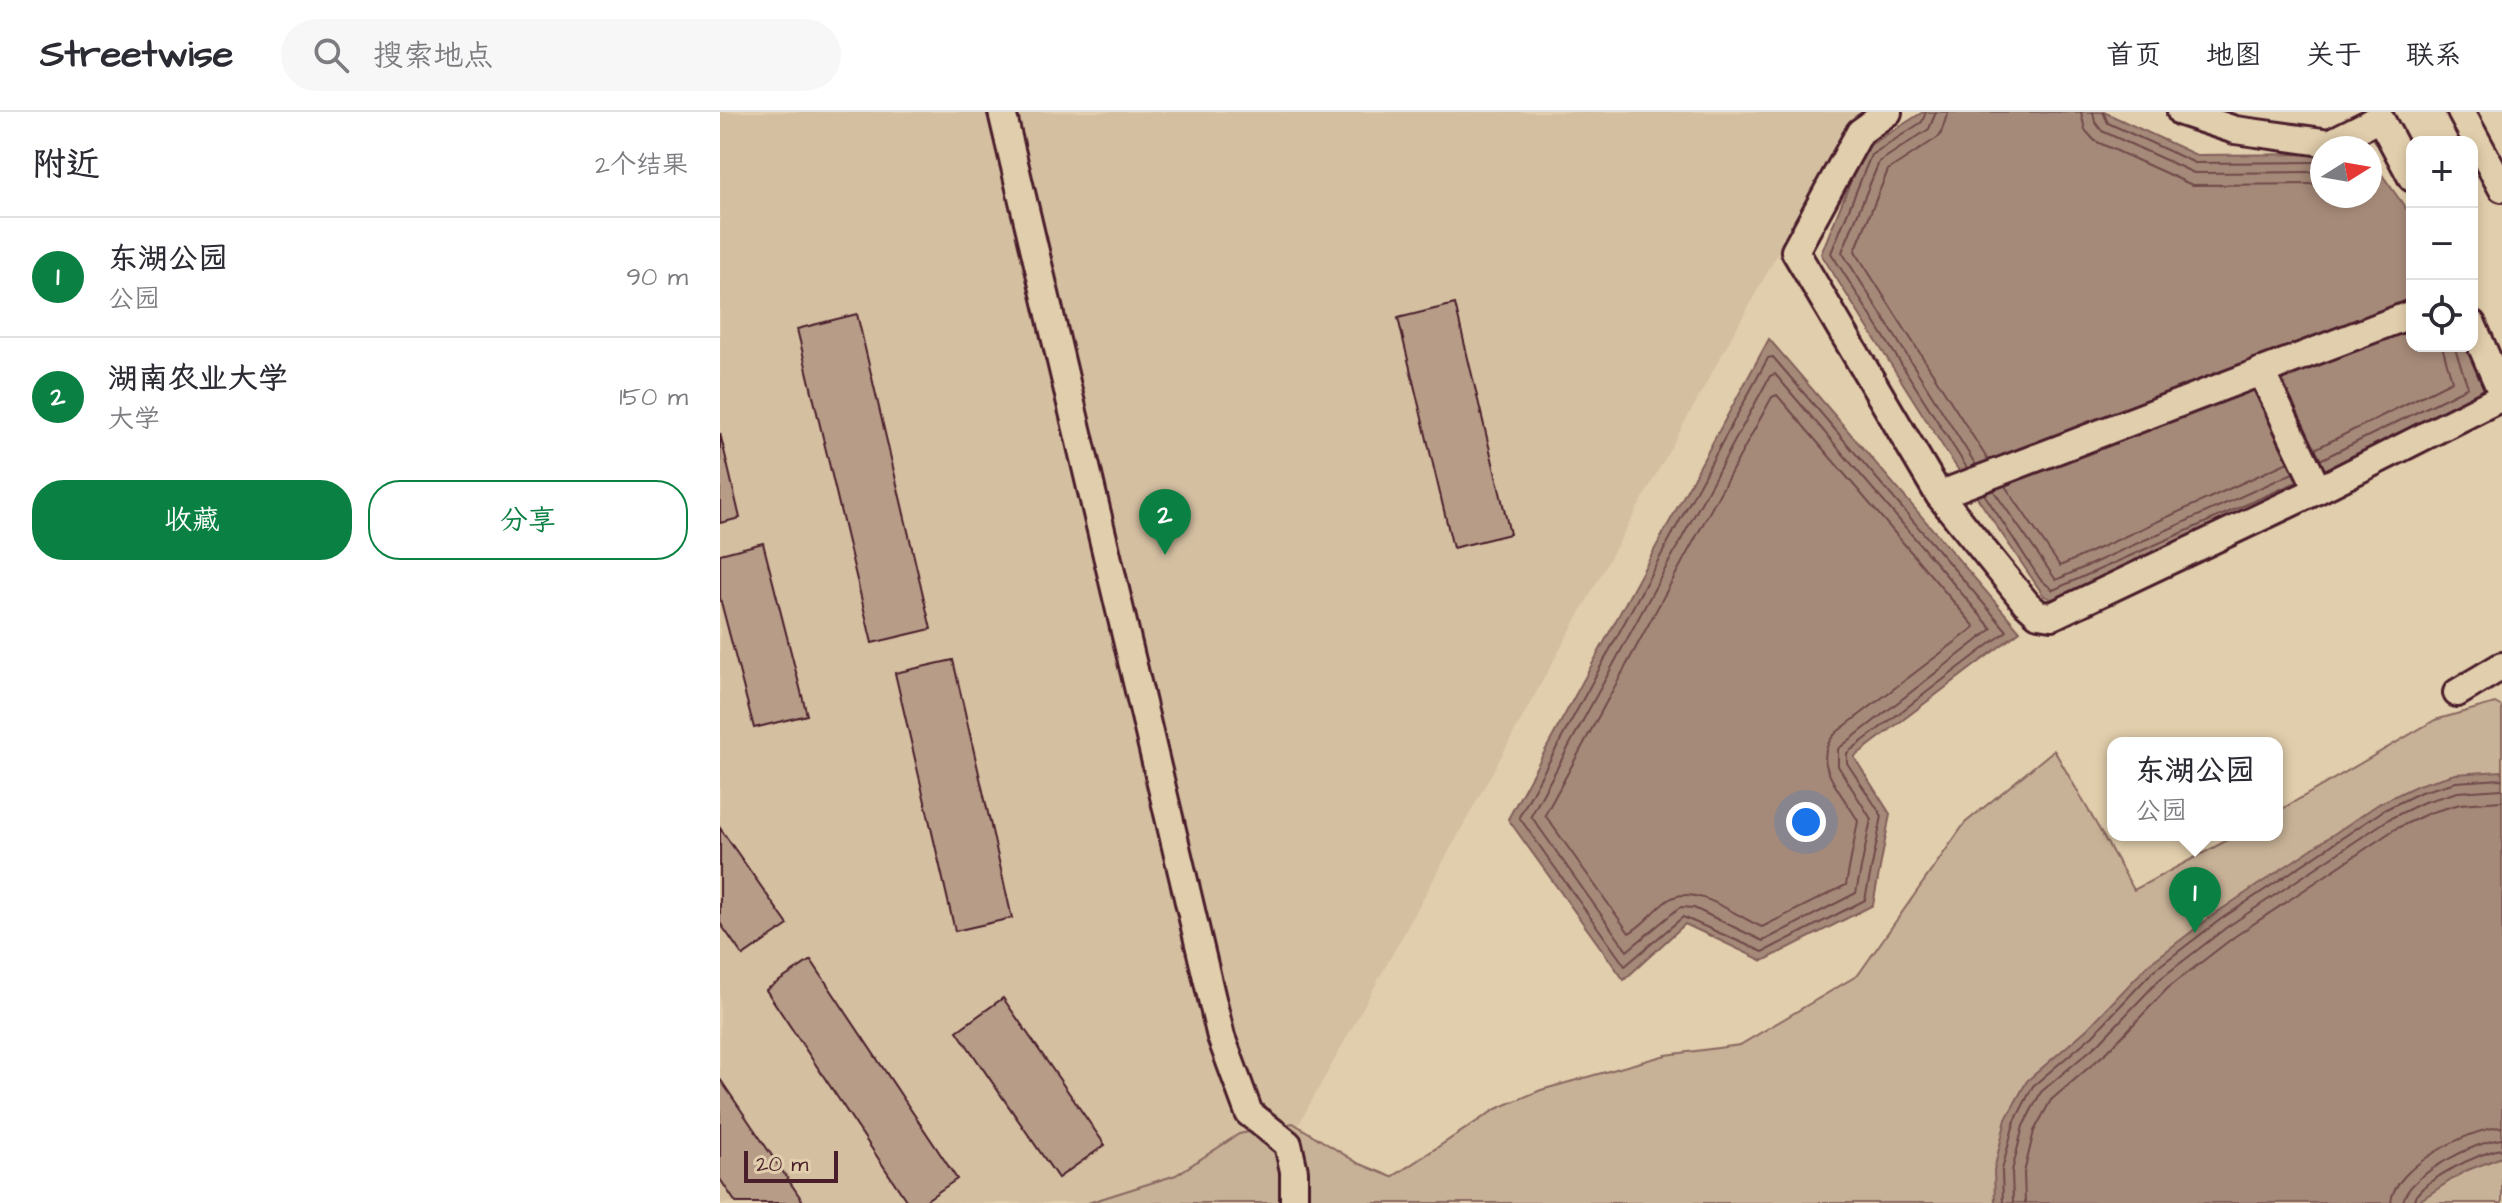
<!DOCTYPE html>
<html lang="zh">
<head>
<meta charset="utf-8">
<style>
  body { margin:0; font-family:"Architects Daughter","LXGW WenKai TC",sans-serif; background:#f7f7f7; color:#2b2b33 }
  .controls { position:absolute; right:24px; top:24px; display:grid; overflow:hidden; border-radius:16px; box-shadow:0 4px 12px #0003 }
  .controls button { width:72px; height:72px; display:grid; place-items:center; padding:0; border:0; border-bottom:2px solid #e1e1e2; background:#fff; color:#2b2b33; font:40px sans-serif }
  .compass { position:absolute; left:1590px; top:24px; width:72px; height:72px; border-radius:50%; background:#fff; box-shadow:0 4px 12px #0003; rotate:79deg }
  .scale { position:absolute; left:24px; bottom:20px; width:94px; box-sizing:border-box; padding-left:8px; border:4px solid #4a1f2b; border-top:0; font-size:22px; line-height:28px; white-space:nowrap; color:#4a1f2b; -webkit-text-stroke:6px #e1ceac; paint-order:stroke }
  .you { position:absolute; left:1086px; top:710px; width:28px; height:28px; margin:-20px; border:6px solid #fff; border-radius:50%; background:#1a73e8; box-shadow:0 0 0 12px #1a73e833 }
  .badge { display:grid; place-items:center; width:52px; height:52px; border-radius:50%; background:#0b8043; color:#fff; font-size:26px; font-weight:700 }
  .pin { position:absolute; translate:-50% -66px; filter:drop-shadow(0 2px 4px #0008) }
  .pin::after { content:''; position:absolute; top:42px; width:28px; height:24px; background:inherit; clip-path:polygon(0 0,100% 0,50% 100%) }
  .popup { position:absolute; left:1387px; top:625px; width:176px; height:104px; box-sizing:border-box; display:grid; place-content:center; border-radius:16px; background:#fff; filter:drop-shadow(0 2px 6px #0005); font-size:26px; white-space:nowrap; color:#7c7c81 }
  .popup b { font-size:30px; color:#2b2b33 }
  .popup::after { content:''; position:absolute; left:50%; top:100%; margin-left:-16px; border:16px solid transparent; border-top-color:#fff }
  .list { margin:0; padding:0; list-style:none }
  h2 { display:flex; justify-content:space-between; align-items:center; height:104px; margin:0; padding:0 32px; font-size:34px }
  h2 small { font-size:26px; font-weight:400; color:#7c7c81 }
  .list li { display:grid; grid-template-columns:52px 1fr auto; gap:24px; align-items:center; box-sizing:border-box; height:120px; padding:0 32px; border-top:2px solid #e1e1e2 }
  .list b { display:block; font-size:30px; white-space:nowrap }
  .list p { margin:0; font-size:26px; white-space:nowrap; color:#7c7c81 }
  .list em { font-size:26px; font-style:normal; color:#7c7c81 }
  .actions { display:flex; gap:16px; padding:24px 32px }
  .actions a { flex:1; padding:18px 0; border:2px solid #0b8043; border-radius:32px; text-align:center; font-size:28px; color:#0b8043 }
  .actions .main { background:#0b8043; color:#fff }
  .icon { flex:none; width:44px; height:44px; fill:none; stroke:currentColor; stroke-width:2; stroke-linecap:round; stroke-linejoin:round }
  .map { position:relative; flex:none; width:1782px; height:1091px; overflow:hidden }
  header { display:flex; align-items:center; gap:48px; box-sizing:border-box; height:112px; padding:0 40px; background:#fff; border-bottom:2px solid #e1e1e2 }
  header strong { font-size:38px }
  nav { display:flex; gap:44px; margin-inline-start:auto; font-size:28px }
  .search { width:560px; height:72px; background:#f7f7f7; display:flex; align-items:center; gap:20px; box-sizing:border-box; padding:0 28px; border-radius:44px; color:#7c7c81; font-size:30px }
  main { display:flex }
  aside { flex:1; background:#fff }
  .map>svg:first-child { display:block }
  .built { fill:#d4bfa1 }
  .green { fill:#c8b297; stroke:#896861; stroke-width:2 }
  .water { fill:#a68a79; stroke:#815f5a; stroke-width:2 }
  .lines { fill:none; stroke-linecap:round; stroke-linejoin:round }
  .shore { stroke:#6f4a4a; stroke-width:2 }
  .building { fill:#b79d88; stroke:#4a1f2b; stroke-width:2 }
  .street-casing { stroke:#4a1f2b; stroke-width:32 }
  .street { stroke:#e1ceac; stroke-width:26 }
</style>
</head>
<body>
<header>
<strong>Streetwise</strong>
<div class="search"><svg class="icon" aria-label="search" viewBox="0 0 24 24"><circle cx="10" cy="10" r="6"/><path d="M15 15l6 6"/></svg>搜索地点</div>
<nav><a>首页</a><a>地图</a><a>关于</a><a>联系</a></nav>
</header>
<main>
<aside>
<h2>附近<small>2个结果</small></h2>
<ul class="list">
<li><span class="badge">1</span><div><b>东湖公园</b><p>公园</p></div><em>90 m</em></li>
<li><span class="badge">2</span><div><b>湖南农业大学</b><p>大学</p></div><em>150 m</em></li>
</ul>
<div class="actions"><a class="main">收藏</a><a>分享</a></div>
</aside>
<div class="map">
<svg width="1782" height="1091" viewBox="0 0 1782 1091">
  <rect width="100%" height="100%" fill="#e1ceac"/>
  <filter id="ink" filterUnits="userSpaceOnUse"><feTurbulence type="fractalNoise" baseFrequency=".0125" numOctaves="2"/><feDisplacementMap in="SourceGraphic" scale="16" xChannelSelector="R" yChannelSelector="G"/><feConvolveMatrix kernelMatrix="1 2 1 2 8 2 1 2 1" color-interpolation-filters="sRGB"/></filter>
  <g filter="url(#ink)">
    <!-- built -->
    <path class="built" d="M0,0h1140l-14,17 -558,1015 -95,59h-473z"/>
    <!-- green -->
    <path class="green" d="M1775,591l7,4v496h-1414l88,-28 63,-41 54,-11 65,40 34,14 104,-68 45,-19 125,-35 74,-10 118,-70 107,-152 89,-73 80,140 103,-55h40v-23l158,-92z"/>
    <!-- water -->
    <path class="water" d="M1203,0h181l92,43 126,-1v42h48v-38l42,59v129h60l22,48 -421,199 -22,6 -7,-3 -95,-140 -128,-202 43,-105z
      M1049,227l251,292 -166,126 36,57 -17,91 -110,56 -78,-37 -61,56 -116,-161z
      M1782,659v386l-37,14 -49,32h-421l-1,-33 12,-51 21,-38 60,-52 61,-64 68,-52 164,-110 38,-18 37,-11z"/>
    <g class="lines">
      <!-- shore -->
      <path class="shore" d="M1206,0l-4,10 -51,33 -40,98 136,215
        M1216,0l-7,17 -50,33 -37,90 134,213
        M1228,0l-8,24 -52,34 -33,81 133,209
        M1361,0l4,18 10,11 97,44 130,-1
        M1373,0l2,10 7,9 92,42 128,-1
        M1383,0l5,11 87,40 127,-1
        M1053,245l234,274 -160,122v10l35,53 -17,84 -102,52 -80,-35 -58,49 -106,-149 249,-459z
        M1055,262l217,255 -154,120v17l33,53 -15,74 -93,48 -69,-33 -14,-1 -53,44 -96,-135 239,-440z
        M1057,283l198,232 -138,105c-31,29 7,62 21,89l-12,64 -84,42c-25,-10 -67,-45 -94,-27 -14,10 -25,26 -39,33l-84,-118 227,-418z
        M1595,337l137,-68 -10,-35
        M1600,348l148,-73 -14,-41
        M1285,374l55,80 228,-104
        M1273,378l63,90 237,-107
        M1264,382l56,85 13,11 244,-108
        M1283,1091l-1,-33 12,-47 19,-37 60,-51 60,-64 68,-52 163,-109 37,-18 35,-10 46,-3
        M1293,1091l-1,-32 11,-45 18,-34 59,-50 60,-63 67,-52 162,-108 35,-17 34,-10 44,-3
        M1305,1091l-1,-30 10,-42 17,-31 57,-49 60,-63 66,-51 161,-108 34,-16 31,-9 42,-3
        M1671,1091c1,-35 79,-75 111,-76
        M1683,1091c2,-27 74,-62 99,-64
        M1693,1091c2,-20 69,-52 89,-54"/>
    </g>
    <!-- building -->
    <path class="building" d="M735,192l55,230 -57,14 -55,-230z
      M137,202l74,315 -59,14 -75,-314z
      M0,321l20,85 -20,5z
      M43,431l44,172 -53,13 -34,-130v-44z
      M233,548l59,258 -57,13 -60,-258z
      M0,716l68,97 -45,31 -23,-33z
      M91,848l146,219 -35,24h-14l-142,-213z
      M283,886l102,147 -47,33 -101,-147z
      M0,967l84,124h-68l-16,-24z"/>
    <g class="lines">
      <defs>
        <path id="street" d="M282,0l219,925 28,76 39,31 6,27v32
          M1168,0l-28,20 -65,119 144,244 473,-181
          M1461,0l54,18 95,13 50,-25 32,60
          M1741,0l41,76
          M1752,212l30,69
          M1598,378l184,-93
          M1219,383l87,108 12,11 14,2 266,-126 -57,-119
          M1737,581l45,-27"/>
      </defs>
      <!-- street casing -->
      <use href="#street" class="street-casing"/>
      <!-- street -->
      <use href="#street" class="street"/>
    </g>
  </g>
</svg>
<div class="controls">
<button>+</button>
<button>−</button>
<button><svg class="icon" aria-label="locate" viewBox="0 0 24 24"><circle cx="12" cy="12" r="6"/><path d="M12 2v4M12 18v4M2 12h4M18 12h4"/></svg></button>
</div>
<svg class="compass" viewBox="-18 -18 36 36"><path d="M0-13l5 13h-10z" fill="#e53935"/><path d="M0 13l5-13h-10z" fill="#7c7c81"/></svg>
<div class="scale">20 m</div>
<div class="you"></div>
<div class="pin badge" style="left:1475px;top:821px">1</div>
<div class="popup"><b>东湖公园</b>公园</div>
<div class="pin badge" style="left:445px;top:443px">2</div>
</div>
</main>
</body>
</html>
